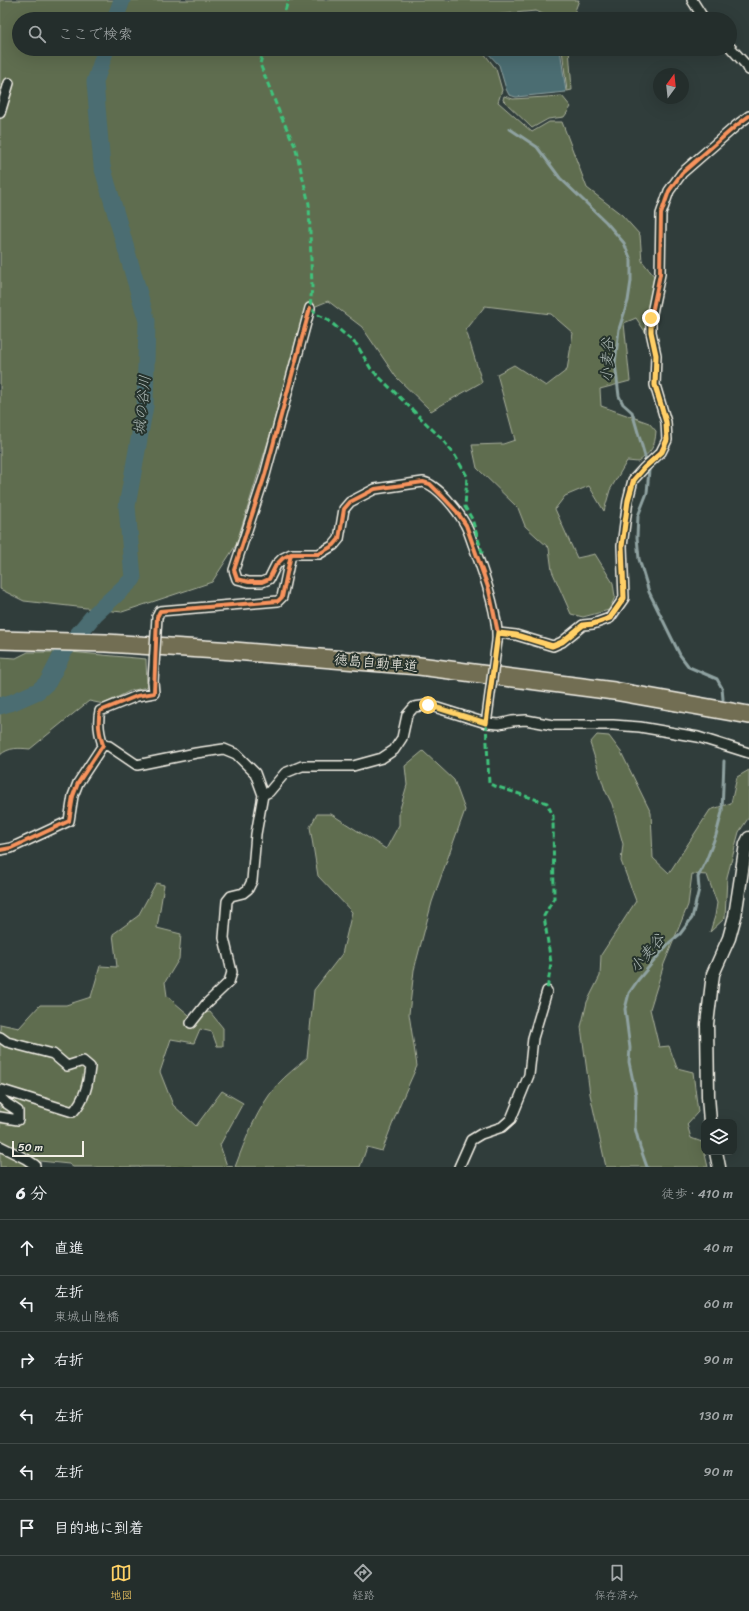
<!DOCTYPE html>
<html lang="ja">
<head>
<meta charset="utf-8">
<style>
  body { margin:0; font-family:Sriracha,"Klee One",sans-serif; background:#2c3634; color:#f1f3f6 }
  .controls { position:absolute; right:12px; bottom:12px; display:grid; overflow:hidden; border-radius:8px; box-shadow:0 4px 16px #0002 }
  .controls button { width:36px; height:36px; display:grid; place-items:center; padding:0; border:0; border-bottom:1px solid #414a48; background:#242e2c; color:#f1f3f6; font:20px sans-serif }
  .compass { position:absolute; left:653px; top:68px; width:36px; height:36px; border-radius:50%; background:#242e2c; box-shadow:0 4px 16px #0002; rotate:15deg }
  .scale { position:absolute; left:12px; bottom:10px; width:72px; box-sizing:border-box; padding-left:4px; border:2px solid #f4f1e8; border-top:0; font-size:11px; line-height:14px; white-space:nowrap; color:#f4f1e8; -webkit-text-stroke:3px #26332d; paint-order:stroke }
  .stop { position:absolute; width:12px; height:12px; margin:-9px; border:3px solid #ffd166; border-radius:50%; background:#fff }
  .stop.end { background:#ffd166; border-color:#fff; box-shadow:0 1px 4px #0008 }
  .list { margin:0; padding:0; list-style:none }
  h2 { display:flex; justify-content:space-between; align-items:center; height:52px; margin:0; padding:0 16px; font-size:17px }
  h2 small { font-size:13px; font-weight:400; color:#a3a8a9 }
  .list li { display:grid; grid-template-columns:26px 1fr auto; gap:12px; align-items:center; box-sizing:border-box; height:56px; padding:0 16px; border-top:1px solid #414a48 }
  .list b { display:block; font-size:15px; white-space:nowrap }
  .list p { margin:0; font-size:13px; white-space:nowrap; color:#a3a8a9 }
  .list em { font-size:13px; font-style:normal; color:#a3a8a9 }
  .icon { flex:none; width:22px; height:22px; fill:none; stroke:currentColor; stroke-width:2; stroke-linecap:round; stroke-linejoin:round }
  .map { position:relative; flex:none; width:749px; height:1167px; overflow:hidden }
  .search { position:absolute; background:#242e2c; box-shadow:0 4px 16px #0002; left:12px; right:12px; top:12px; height:44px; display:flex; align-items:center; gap:10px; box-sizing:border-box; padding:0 14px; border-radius:22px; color:#a3a8a9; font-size:15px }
  .sheet { height:388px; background:#242e2c }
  nav { display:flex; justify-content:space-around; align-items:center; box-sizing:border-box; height:56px; border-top:1px solid #414a48; background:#242e2c; font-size:11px; color:#a3a8a9 }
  nav a { display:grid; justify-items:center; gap:2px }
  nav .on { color:#ffd166 }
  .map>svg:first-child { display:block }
  .green { fill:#5e6d4f; stroke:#a9af9c }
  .water { fill:#4b6d72; stroke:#8fa2a1 }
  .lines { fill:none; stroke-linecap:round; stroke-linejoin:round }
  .stream { stroke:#8fa2a1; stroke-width:3 }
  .river { stroke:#4b6d72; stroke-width:17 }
  .minor-casing { stroke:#f4f1e8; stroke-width:12 }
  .tertiary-casing { stroke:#f4f1e8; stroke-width:15 }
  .motorway-casing { stroke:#f4f1e8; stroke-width:20 }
  .minor { stroke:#26332d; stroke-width:9 }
  .tertiary { stroke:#26332d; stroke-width:12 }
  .motorway { stroke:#726e52; stroke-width:17 }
  .minor-bridge-casing { stroke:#f4f1e8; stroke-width:12; stroke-linecap:butt }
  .minor-bridge { stroke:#26332d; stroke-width:9 }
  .quiet { stroke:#40c37c; stroke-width:3; stroke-dasharray:6 3; stroke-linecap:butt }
  .cycleway-casing { stroke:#26332d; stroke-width:6 }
  .cycleway { stroke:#f8935d; stroke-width:4 }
  .route { stroke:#ffd166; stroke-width:5 }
  .labels { text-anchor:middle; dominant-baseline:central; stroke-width:4; stroke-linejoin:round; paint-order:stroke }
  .street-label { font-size:14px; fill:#f4f1e8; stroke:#26332d }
  .water-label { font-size:15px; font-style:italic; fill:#b0bcb9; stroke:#26332d }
</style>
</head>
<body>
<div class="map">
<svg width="749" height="1167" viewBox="0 0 749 1167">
  <rect width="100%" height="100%" fill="#303d3b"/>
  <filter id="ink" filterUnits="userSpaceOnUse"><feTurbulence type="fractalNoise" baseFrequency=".025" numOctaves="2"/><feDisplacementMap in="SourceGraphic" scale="8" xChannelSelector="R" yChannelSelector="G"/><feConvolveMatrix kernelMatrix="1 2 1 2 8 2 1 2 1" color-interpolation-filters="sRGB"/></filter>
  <g filter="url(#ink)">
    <!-- green -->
    <path class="green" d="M0,0h579l-7,19h-18l-18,-8 -65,6v2h-452v30h462l15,20 6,21 -4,12 34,30 17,-10h13l25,66 35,27 18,20 2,26 12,15 -6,60 -12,-18 -12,5 6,58 -30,8 1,17 48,17 7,8c-1,17 -5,21 -18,31l-11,-1 -17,29 -6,21 -15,-25 -24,10 -10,13 22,49 18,-4 18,29 2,14 -6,13 -26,7 -12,-3 -19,-43 -3,-23 -24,-22 -7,-18 -41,-40 -5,-23 31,-1 12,-4 -18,-66 17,-9 32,21 21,-16 6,-37 -22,-19 -66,-8 -19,24 16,52 -51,29 -35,-34 -34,-50 -34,-26 -24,10 -34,124 -34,110 -24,37 -90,30 -98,-11 -24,-12z
      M562,49h7l3,41 -5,1z
      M504,96l9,3 49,-3 9,11 -7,10 -16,2 -16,9 -29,-28z
      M28,652h42l76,7 1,28 -17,4 -26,13 -15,-3 -59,48c-11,-1 -21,-2 -30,6v-98l16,1z
      M597,735l12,1 12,16 30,61 2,45 16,15 41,-63 21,-7 6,-26 12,-7v47l-10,15 -12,45 -2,41 -15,14 5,-16 2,-13 -10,-28 -15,-1 -4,31 -24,59 -14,45 9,38 10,-1 8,22 16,4 5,40 -11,12 4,14 11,4 6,25h-102l-16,-73 -9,-67 6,-25 13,-26 1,-21 35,-54 -15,-40 2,-17 -11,-40 -7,-14 -15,-47z
      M423,751l31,29 11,30 -33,92 -18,68 -5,44 8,52 -17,38 -18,47 -15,-4 -7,20h-125c11,-29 22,-58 42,-82 9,-10 20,-18 30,-27l7,-68 28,-36 10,-42 -34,-36 -8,-49 7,-13h14l55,35 13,-24v-13l8,-27 -2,-19z
      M156,883l8,2 -7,43 24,6 -2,25 -14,23 2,14 22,19 21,-3 13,16v18h-6l-5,-14 -12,-3 -6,14 -23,-4 -11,33 13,33 23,21 26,-35 21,12 -23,42 7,21 6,1h-160l-4,-3 -29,-3 -10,6h-30v-143l19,4 21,-23h26l25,-8 9,-31 17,1 -4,-33 25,-18z"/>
    <!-- water -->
    <path class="water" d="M484,49h76l6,43 -50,5 -7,-2 -3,-6 -7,-24z"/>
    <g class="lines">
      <!-- stream -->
      <path class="stream" d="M510,129l27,18 23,31 46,44 18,21 7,17v21l-3,20 -9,28 -4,34 4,33 4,8 9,8 17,58 -2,23 -9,23 -1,21 2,22 10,33 31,63 9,12 28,12 5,9 1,11
        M647,1167l-7,-20 -5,-19 1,-33 -7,-33 1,-14 -5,-39 4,-16 9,-13 31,-37 11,-9 12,-16 7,-29 -1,-12 8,-16 10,-26 6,-23 2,-51"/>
      <!-- river -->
      <path class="river" d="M115,19l7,-19
        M0,706l13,-4 25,-11 10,-9 16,-31 31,-37 38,-35 -6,-73 18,-100 2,-85 -45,-155 -7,-84 11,-33"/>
      <defs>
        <path id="minor" d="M692,0l12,19
          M730,47l17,19 2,4
          M0,113l9,-30
          M310,308l-45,167 -31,95 3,9 12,3h13l7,-3 7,-14 7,-7 8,-4h28l15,-9 5,-6 5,-30 6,-7 25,-13 48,-7c15,3 35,29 42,42 4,7 6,15 9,23 9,24 25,69 23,94
          M157,617l3,-6 118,-10 4,-4 9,-43
          M498,633l18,2 37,11 9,-4 21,-17 10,-1 17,-6 14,-20 -2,-52 6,-46 5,-20 11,-12 17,-16 6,-12 -1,-18 -11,-37 1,-30 -5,-23v-14l9,-44 1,-60 8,-23 13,-18 55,-48 12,-9
          M103,745l6,1 28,19 59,-12 28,-4 12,5 19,19 8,22 -7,39 -4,47 -4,8 -5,4 -12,3 -4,5 -3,37 8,34 -3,10 -23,22 -15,19
          M263,795l6,-3 16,-19 17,-7h51l29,-8 12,-8 8,-12 5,-23 7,-8 14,-2 58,18 13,1 13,-3 14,-1 27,5h60l27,2 58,10 51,16
          M0,850l11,-2 58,-27 4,-25 5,-13 25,-38c-4,-12 -6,-22 -3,-34l37,-15 17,-3 -1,-12
          M0,1037l7,5 46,12 14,12 16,-5 7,6c-2,17 -5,32 -17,45l-71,-22 -2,3
          M0,1097l6,6 12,8v9l-18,-3
          M0,1146l26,13 9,6v2
          M459,1167l12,-27 10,-6 21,-7 9,-8 18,-44 4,-37 14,-47"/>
        <path id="tertiary" d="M710,1122l-2,-26 -1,-72 6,-50 16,-36 6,-22 11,-72 3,-6
          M716,1152l3,15"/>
        <path id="motorway" d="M0,640l106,3 128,8 185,15 195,25 135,24"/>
      </defs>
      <!-- minor casing -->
      <use href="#minor" class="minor-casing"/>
      <!-- tertiary casing -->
      <use href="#tertiary" class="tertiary-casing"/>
      <!-- motorway casing -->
      <use href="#motorway" class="motorway-casing"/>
      <!-- minor -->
      <use href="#minor" class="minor"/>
      <!-- tertiary -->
      <use href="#tertiary" class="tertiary"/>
      <!-- motorway -->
      <use href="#motorway" class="motorway"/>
      <defs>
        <path id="minor-bridge" d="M153,681l4,-64
          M487,717l10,-76"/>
      </defs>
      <!-- minor-bridge casing -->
      <use href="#minor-bridge" class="minor-bridge-casing"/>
      <!-- minor-bridge -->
      <use href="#minor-bridge" class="minor-bridge"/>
      <!-- quiet -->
      <path class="quiet" d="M283,19l5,-19
        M265,49l-2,4 -3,11 20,50 15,32 14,58 3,83 -2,21 8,7 9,4 30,26 14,24 70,69 13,16 13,22 -2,31 7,12 10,33 -2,4
        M486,723l3,61 58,19 6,13 1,82 -10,18 7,47 -4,28"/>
      <defs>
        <path id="cycleway" d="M310,308l-45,167 -31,95 3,9 12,3h13l7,-3 7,-14 7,-7 8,-4h28l15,-9 5,-6 5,-30 6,-7 25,-13 48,-7 7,2 13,13 14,15 9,13 23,65 9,43 -12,90
          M498,633l18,2 37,11 9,-4 21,-17 10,-1 17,-6 14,-20 -2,-52 6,-46 5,-20 11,-12 17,-16 6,-12 -1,-18 -11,-37 1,-30 -5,-23v-14l9,-44 1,-60 8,-23 13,-18 55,-48 12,-9
          M0,850l11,-2 58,-27 4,-25 5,-13 25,-38c-4,-12 -6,-22 -3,-34l37,-15 17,-3 3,-76 3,-6 118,-10 4,-4 9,-43"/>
      </defs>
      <!-- cycleway casing -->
      <use href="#cycleway" class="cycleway-casing"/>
      <!-- cycleway -->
      <use href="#cycleway" class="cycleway"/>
    </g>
  </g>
  <g class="lines" filter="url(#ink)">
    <!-- route -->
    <path class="route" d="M428,705l58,18 12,-90 18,2 36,11 10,-4 21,-17 10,-1 17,-6 14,-20 -2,-52 6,-46 6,-20 10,-12 18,-16 5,-12 -1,-18 -11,-37 1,-30 -5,-23v-14"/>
  </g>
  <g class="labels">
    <!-- street labels -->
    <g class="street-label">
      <text transform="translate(376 663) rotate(5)">徳島自動車道</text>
    </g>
    <!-- water labels -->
    <g class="water-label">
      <text transform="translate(607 360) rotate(-89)">小麦谷</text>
      <text transform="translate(142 405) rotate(-84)">城の谷川</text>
      <text transform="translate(647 953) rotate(-50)">小麦谷</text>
    </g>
  </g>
</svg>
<div class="controls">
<button><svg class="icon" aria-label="layers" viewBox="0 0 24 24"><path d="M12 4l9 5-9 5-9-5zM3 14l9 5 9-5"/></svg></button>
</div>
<svg class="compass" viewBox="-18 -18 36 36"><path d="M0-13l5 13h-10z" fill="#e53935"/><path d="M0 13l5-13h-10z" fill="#a3a8a9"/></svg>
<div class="scale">50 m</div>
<div class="stop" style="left:428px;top:705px"></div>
<div class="stop end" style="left:651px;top:318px"></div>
<div class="search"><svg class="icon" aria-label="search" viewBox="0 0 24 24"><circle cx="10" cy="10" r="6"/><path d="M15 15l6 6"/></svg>ここで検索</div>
</div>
<section class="sheet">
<h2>6 分<small>徒歩 · 410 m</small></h2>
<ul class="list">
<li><svg class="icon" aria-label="ahead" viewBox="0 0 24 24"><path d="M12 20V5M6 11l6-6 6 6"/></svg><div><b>直進</b></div><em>40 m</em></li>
<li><svg class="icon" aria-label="left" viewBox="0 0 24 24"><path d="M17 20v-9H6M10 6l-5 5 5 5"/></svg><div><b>左折</b><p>東城山陸橋</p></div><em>60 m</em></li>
<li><svg class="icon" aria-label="right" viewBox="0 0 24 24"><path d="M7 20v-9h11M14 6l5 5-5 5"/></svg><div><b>右折</b></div><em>90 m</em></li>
<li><svg class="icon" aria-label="left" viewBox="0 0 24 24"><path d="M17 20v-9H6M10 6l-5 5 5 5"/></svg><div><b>左折</b></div><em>130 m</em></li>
<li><svg class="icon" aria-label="left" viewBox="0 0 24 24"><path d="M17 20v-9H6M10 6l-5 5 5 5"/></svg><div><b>左折</b></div><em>90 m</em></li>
<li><svg class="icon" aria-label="arrive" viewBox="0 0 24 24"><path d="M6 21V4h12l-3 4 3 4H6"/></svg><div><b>目的地に到着</b></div></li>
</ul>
</section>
<nav>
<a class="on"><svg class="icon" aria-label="map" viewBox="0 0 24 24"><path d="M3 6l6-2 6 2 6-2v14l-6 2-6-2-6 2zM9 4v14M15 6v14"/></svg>地図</a>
<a><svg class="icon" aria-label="directions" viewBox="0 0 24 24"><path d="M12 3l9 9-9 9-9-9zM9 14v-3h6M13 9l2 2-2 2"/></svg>経路</a>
<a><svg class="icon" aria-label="saved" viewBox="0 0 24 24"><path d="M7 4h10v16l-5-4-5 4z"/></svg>保存済み</a>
</nav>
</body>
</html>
